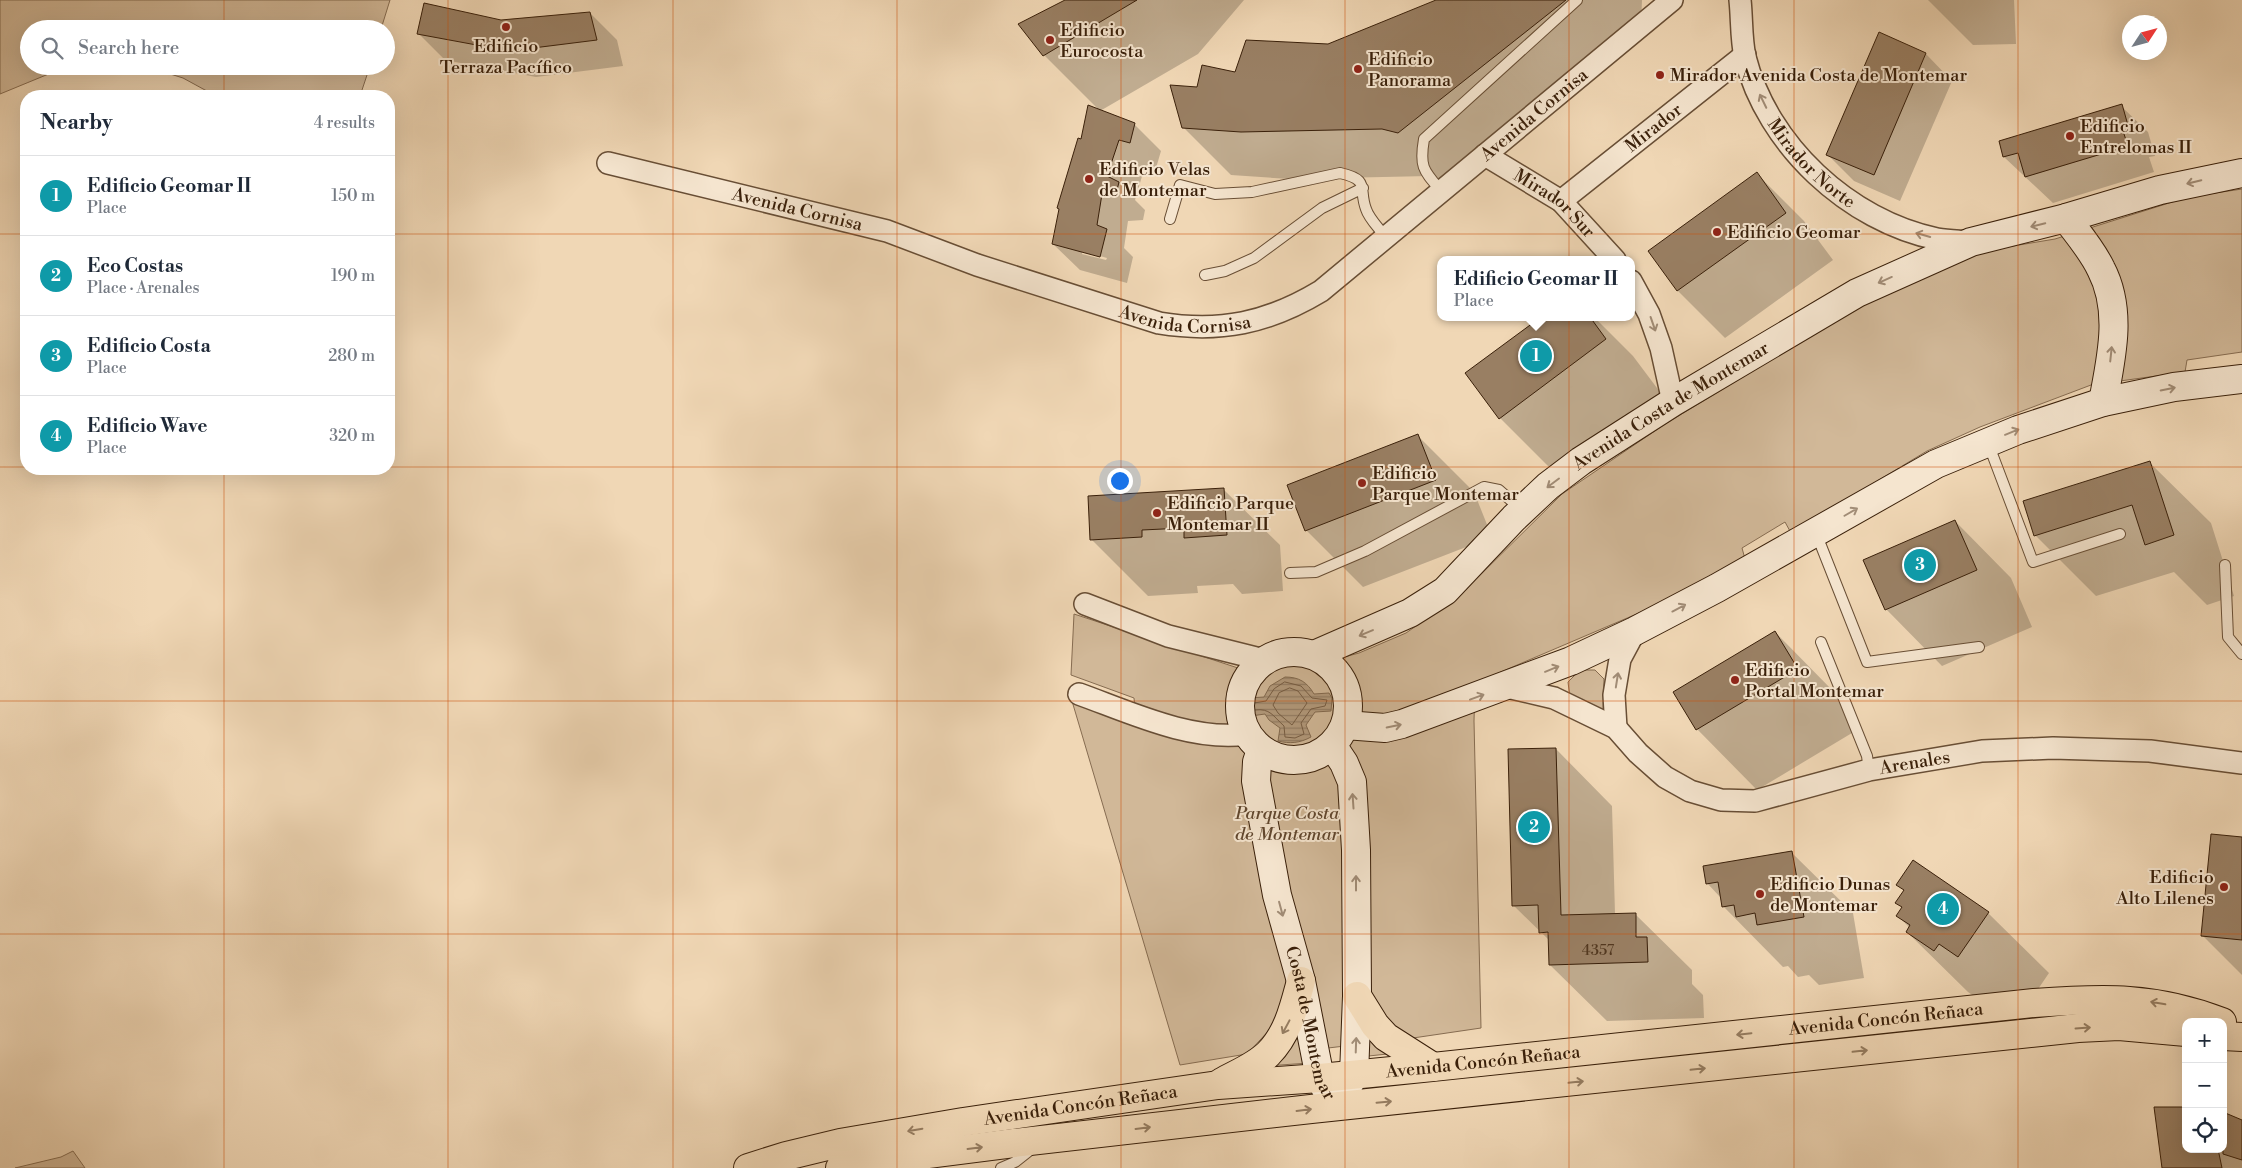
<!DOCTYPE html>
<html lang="en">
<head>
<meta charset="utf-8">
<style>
  body { margin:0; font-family:"Libre Bodoni",serif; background:#f2f2f3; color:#1f2937 }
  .controls { position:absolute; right:15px; bottom:15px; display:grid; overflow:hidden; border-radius:10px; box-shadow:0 5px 20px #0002 }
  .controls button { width:45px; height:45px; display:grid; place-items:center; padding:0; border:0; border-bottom:1px solid #e0e1e3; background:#fff; color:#1f2937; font:25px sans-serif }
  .compass { position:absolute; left:2122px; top:15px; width:45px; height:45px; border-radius:50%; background:#fff; box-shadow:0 5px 20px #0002; rotate:54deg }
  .you { position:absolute; left:1119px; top:480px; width:18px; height:18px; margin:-12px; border:4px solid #fff; border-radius:50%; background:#1a73e8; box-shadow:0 0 0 8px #1a73e833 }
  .badge { display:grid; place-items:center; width:32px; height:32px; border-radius:50%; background:#8f2418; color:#fff; font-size:16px; font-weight:700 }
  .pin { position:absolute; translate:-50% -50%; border:2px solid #fff; box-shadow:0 1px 5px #0006 }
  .popup { position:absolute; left:1437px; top:256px; width:198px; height:65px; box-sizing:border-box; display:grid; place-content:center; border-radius:10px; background:#fff; filter:drop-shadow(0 1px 4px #0005); font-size:16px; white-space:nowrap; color:#747a83 }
  .popup b { font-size:19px; color:#1f2937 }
  .popup::after { content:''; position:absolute; left:50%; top:100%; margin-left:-10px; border:10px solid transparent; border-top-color:#fff }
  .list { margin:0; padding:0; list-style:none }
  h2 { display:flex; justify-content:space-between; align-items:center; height:65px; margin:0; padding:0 20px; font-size:21px }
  h2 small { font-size:16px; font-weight:400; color:#747a83 }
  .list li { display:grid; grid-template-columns:32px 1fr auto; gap:15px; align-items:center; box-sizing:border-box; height:80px; padding:0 20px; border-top:1px solid #e0e1e3 }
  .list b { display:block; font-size:19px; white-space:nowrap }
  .list p { margin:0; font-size:16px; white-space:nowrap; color:#747a83 }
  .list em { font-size:16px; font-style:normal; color:#747a83 }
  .icon { flex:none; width:28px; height:28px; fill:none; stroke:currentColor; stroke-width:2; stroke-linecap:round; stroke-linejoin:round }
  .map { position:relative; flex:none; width:2242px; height:1168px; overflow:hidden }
  .search { position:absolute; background:#fff; box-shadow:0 5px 20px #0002; left:20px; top:20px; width:375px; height:55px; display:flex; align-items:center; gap:12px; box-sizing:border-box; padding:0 18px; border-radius:28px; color:#747a83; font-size:19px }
  .panel { position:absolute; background:#fff; box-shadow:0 5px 20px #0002; left:20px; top:90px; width:375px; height:385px; border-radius:20px }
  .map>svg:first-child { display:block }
  .green { fill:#d1b898; stroke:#866c51 }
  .water { fill:url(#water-rules); stroke:#82694e }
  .shadow { fill:#0003; fill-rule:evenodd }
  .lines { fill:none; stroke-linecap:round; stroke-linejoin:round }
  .shore { stroke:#765c42; stroke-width:1 }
  .building { fill:#997f63; stroke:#3a200a }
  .lane-casing { stroke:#684e35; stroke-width:12 }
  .street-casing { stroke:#684e35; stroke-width:24 }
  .secondary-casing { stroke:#3a200a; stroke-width:30 }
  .primary-casing { stroke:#3a200a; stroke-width:30 }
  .lane { stroke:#f5e5cf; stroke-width:10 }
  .street { stroke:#f5e5cf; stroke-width:21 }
  .secondary { stroke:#f5e5cf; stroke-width:28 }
  .primary { stroke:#f0d7b5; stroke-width:28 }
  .oneway { stroke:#a18c76 }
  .oneway2 { stroke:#957c60 }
  .grid { fill:none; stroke:#ce500c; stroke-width:1; stroke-opacity:0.55 }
  .poi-dot { fill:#8f2418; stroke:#f5e5cf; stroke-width:2 }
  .labels { text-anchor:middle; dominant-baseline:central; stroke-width:4; stroke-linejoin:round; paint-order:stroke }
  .number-label { font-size:15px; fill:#523820 }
  .poi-label { font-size:18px; fill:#3a200a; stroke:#f5e5cf; text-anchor:start }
  .street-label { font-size:18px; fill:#3a200a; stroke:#f5e5cf }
  .park-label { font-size:18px; font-style:italic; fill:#60462e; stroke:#f5e5cf }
</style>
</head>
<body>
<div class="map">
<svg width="2242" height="1168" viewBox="0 0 2242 1168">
  <defs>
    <pattern id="water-rules" width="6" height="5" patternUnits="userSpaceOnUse" patternTransform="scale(1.25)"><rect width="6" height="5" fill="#b2997b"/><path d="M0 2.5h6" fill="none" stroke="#927c63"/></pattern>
  </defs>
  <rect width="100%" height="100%" fill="#f0d7b5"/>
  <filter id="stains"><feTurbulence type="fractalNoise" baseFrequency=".004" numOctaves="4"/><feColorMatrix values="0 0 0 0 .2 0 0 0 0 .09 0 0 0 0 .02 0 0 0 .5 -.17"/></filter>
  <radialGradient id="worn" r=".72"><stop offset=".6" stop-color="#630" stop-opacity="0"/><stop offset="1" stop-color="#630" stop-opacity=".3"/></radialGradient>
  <!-- green -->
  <path class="green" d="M0,0h390l-9,29h-352v37h39l-68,28z
    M145,66h225l-10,30h-144l-33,-18z
    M2242,189v163l-55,8 -2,12 -94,13 -111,42 -53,24 -136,82 -6,-11 -43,26 3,11 -92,48 -178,76 -1,38 7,307 -68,10 -66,-36 -2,44 -17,2 -14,-66 -67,72 -67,11 -108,-364 64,17 -2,-20 -63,-23 3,-61 167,55 49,-12 25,8 44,-12 47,-20 53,-37 103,-102 103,-70 199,-120 101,-50 90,-15 133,-42z
    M1580,670h15l9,9 -1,34 -33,-15 -2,-16z
    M2073,1011l92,2 -754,75 -1,-9z
    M1360,1019l37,34 -38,4z
    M1302,1020l7,43 -43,3z
    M73,1151l12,17h-70l46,-11z"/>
  <!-- water -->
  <path class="water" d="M1285,677c14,0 22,5 29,17l15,-1 3,5 -1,13 -16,1 -9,13 5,12c-11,6 -21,7 -33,4l2,-13 -11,-8 -4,-6 -14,2 -3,-18 16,-1 6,-11z"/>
  <!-- shadow -->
  <path class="shadow" d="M1068,0h176l-46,54 -98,57 34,13 27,27 -5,17 -11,-2 -10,34 10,10 -2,10 -15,1 -4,27 9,9 -6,26 -47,-13 -27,-26 7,-34 -2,-2 24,-68 18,-29 -56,-56zM1082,251l25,7 -1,2 -24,-6z
    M1439,0h203l-1,25 -196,155 -15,-4 -141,3 -58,-4 -48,-48 15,-39 38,-14 92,-29z
    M1928,0h86l2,44 -43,1z
    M590,13l27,27 6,26 -87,11 -91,-17 -27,-27 83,-12z
    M1879,34l47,20 26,27 -52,120 -46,-20 -27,-27z
    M2121,106l27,26 7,24 -6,1 5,15 -101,31 -49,-46z
    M1757,174l47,47 29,39 -108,78 -47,-47 -28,-40z
    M1543,317h51l39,39 33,44 -106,78 -60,-60z
    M1418,436l56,56 18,45 -129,50 -57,-57z
    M2150,463l61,60 23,73 -27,9 -33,-33 -78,24 -60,-60 -11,-34z
    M1223,489l57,56 3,46 -41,3 -9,-10 -36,2 1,7 -50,3 -57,-57z
    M1955,521l56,57 21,49 -90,39 -56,-57z
    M1775,632l60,61 22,37 -100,60 -60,-61z
    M1556,749l56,57 3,108h20l57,56v14l11,11 1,23 -97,3 -57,-56v-24l-37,-36z
    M2242,838v137l-39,-39z
    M1792,853l61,60 11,65 -45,7 -10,-10 -11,2 -10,-11 -5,1 -60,-61 -2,-8 -14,-15z
    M1898,884l90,29 61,60 -30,44 -24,-6 -27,-19 -61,-60 3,-4 -12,-12 5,-8 -6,-5 7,-12z
    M2242,1121v47h-78l22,-19h37z"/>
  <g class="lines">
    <!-- shore -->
    <path class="shore" d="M1285,682l16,4 11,12 15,2 -2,6 -14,3 -10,14 3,11 -9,4 -10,-1 -1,-11c-11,-10 -14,-18 -29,-16l-2,-2 1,-5 12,-2 8,-12z
      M1290,688l8,3 9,12 -15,22 -14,-12 -5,-8 6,-12z"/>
  </g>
  <!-- building -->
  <path class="building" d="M1065,0h72l-94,56 -25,-32z
    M1436,0h130l-168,133 -16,-4 -141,3 -59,-4 -12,-43 27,2 5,-22 33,7 11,-32 82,4z
    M424,3l77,17 89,-8 7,28 -88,11 -92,-17z
    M1879,32l47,21 -52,122 -48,-20z
    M2122,104l7,25 -6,2 5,15 -103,31 -7,-24 -15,4 -4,-16z
    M1088,105l47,18 -5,20 -11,-3 -12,36 12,6 -3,12h-14l-5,31 10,4 -7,28 -48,-13 7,-35 -2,-1 21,-70 3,1z
    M1757,172l29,41 -109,78 -29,-40z
    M1541,317h49l16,22 -107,80 -34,-46z
    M1418,434l18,46 -131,51 -18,-46z
    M2150,461l24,74 -29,10 -13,-40 -98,31 -11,-35z
    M1224,488l3,47 -43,3v-10l-42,2v7l-52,3 -2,-44z
    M1955,520l22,50 -92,40 -22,-50z
    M1775,631l23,38 -102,61 -23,-38z
    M1556,748l5,167 75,-2v24h11l1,25 -99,3 -1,-33 -9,1 -1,-28 -26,1 -4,-157z
    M2211,834l31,3v103l-41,-4z
    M1792,851l12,66 -47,8 -2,-12 -19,4 -2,-12 -12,2 -4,-25 -12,2 -3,-18z
    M1913,860l76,52 -31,45 -19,-13 -5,7 -28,-19 4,-7 -14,-9 6,-9 -7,-4 9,-13 -8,-5z
    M2154,1107h32v42h32l4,19h-60z
    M2223,1112l19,8v40l-19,-6z"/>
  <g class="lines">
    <defs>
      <path id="lane" d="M1442,192c-18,-21 -23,-24 -18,-53l153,-139
        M1170,219l10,-34 35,9 37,-2 88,-19c31,7 18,15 26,36 3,10 14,20 20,29
        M1205,275l20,-4 29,-13 68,-50 41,-20
        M1988,443l45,119 87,-28
        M1816,533l51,129 112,-15
        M2225,565l3,72 14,17
        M1290,573l26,-1 49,-21 119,-64 15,3 23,20
        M1821,642l46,114 2,14
        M1001,1168l14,-6 19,-15"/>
      <g id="street">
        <path id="s1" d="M1740,0c2,18 1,39 5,57 22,88 104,164 192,182 11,2 23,2 34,3"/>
        <path id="s2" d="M1485,155l76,46 54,59"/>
        <path id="s3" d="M608,163l279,68 90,34 182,58c61,10 109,0 162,-32l351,-291"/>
        <path id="s4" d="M1561,201l184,-146"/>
        <path d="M1631,281l18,33 12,34 12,54"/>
        <path d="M1085,604l83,32 96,24"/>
        <path id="s5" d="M1507,687l47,11 62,30 22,25 27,24 25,14 31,9 34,1 114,-31 113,-19 71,-3 97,3 92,12"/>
        <path d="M1079,694c50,18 113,48 168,40"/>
        <path d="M1616,728l-2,-33 6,-36 15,-28"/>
      </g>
      <g id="secondary">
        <path d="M2066,218c12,16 26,32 35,51 22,42 10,90 2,133"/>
        <circle cx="1294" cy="706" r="54"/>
        <path id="s6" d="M1314,655l96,-42 35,-22 69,-73 34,-32 33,-25 92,-59 184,-109 114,-51 95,-24 94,-28 82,-17"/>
        <path d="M1345,725l40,3 17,-4 169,-63 64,-30 82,-43 219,-124 82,-34 85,-28 71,-15 68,-8"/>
        <path d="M1332,745l12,18 8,19 4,68 1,146 -3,79 -18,31"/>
        <path id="s7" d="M1261,750l-4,12 -1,19 21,114 24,86 19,97 11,20"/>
      </g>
      <g id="primary">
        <path d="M1357,996l18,29 11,12 47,30"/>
        <path d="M2223,1036l19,1"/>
        <path d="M1222,1082c14,-8 34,-16 46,-28 20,-20 26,-47 33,-73"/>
        <path id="s8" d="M748,1168l38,-12 54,-13 123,-21 255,-37 102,-7 113,-11 601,-64c70,-5 121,-7 188,19"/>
        <path d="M840,1168l34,-7 140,-18 297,-34 767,-81 41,-2 67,6"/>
      </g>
    </defs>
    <!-- lane casing -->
    <use href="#lane" class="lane-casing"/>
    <!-- street casing -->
    <use href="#street" class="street-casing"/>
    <!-- secondary casing -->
    <use href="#secondary" class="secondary-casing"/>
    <!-- primary casing -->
    <use href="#primary" class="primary-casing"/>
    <!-- lane -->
    <use href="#lane" class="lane"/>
    <!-- street -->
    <use href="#street" class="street"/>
    <!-- secondary -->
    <use href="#secondary" class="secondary"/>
    <!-- primary -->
    <use href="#primary" class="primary"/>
  </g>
  <!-- one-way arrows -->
  <defs><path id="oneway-shaft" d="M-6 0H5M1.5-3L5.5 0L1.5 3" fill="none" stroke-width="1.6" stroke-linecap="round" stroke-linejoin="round" transform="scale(1.25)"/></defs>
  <g class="oneway">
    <use href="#oneway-shaft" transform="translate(1763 101) rotate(-116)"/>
    <use href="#oneway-shaft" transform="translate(2194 182) rotate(167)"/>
    <use href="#oneway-shaft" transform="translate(2038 225) rotate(166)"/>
    <use href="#oneway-shaft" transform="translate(1923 235) rotate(-164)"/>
    <use href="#oneway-shaft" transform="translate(1885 280) rotate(156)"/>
    <use href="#oneway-shaft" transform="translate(1653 324) rotate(71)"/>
    <use href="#oneway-shaft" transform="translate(2111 354) rotate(-84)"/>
    <use href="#oneway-shaft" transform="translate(2168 389) rotate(-11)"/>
    <use href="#oneway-shaft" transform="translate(2012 432) rotate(-22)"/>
    <use href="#oneway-shaft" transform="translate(1553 483) rotate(143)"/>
    <use href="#oneway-shaft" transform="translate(1851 512) rotate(-30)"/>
    <use href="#oneway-shaft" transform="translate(1679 608) rotate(-28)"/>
    <use href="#oneway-shaft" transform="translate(1366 633) rotate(157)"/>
    <use href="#oneway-shaft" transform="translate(1552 669) rotate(-22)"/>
    <use href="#oneway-shaft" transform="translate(1617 680) rotate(-81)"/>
    <use href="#oneway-shaft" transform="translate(1477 697) rotate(-20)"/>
    <use href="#oneway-shaft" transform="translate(1394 726) rotate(-12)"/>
    <use href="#oneway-shaft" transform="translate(1353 801) rotate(-94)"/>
    <use href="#oneway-shaft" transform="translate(1356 883) rotate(-90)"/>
    <use href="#oneway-shaft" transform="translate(1281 909) rotate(75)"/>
    <use href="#oneway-shaft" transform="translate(1356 1045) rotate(-88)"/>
  </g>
  <g class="oneway2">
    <use href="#oneway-shaft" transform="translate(2158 1003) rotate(-170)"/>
    <use href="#oneway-shaft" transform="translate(1286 1027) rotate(118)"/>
    <use href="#oneway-shaft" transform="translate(2083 1028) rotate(-4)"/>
    <use href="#oneway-shaft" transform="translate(1744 1034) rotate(174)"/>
    <use href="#oneway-shaft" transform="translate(1860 1051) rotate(-6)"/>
    <use href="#oneway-shaft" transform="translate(1698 1069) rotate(-6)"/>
    <use href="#oneway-shaft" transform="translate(1576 1082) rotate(-6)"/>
    <use href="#oneway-shaft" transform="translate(1384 1102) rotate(-5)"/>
    <use href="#oneway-shaft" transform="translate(1304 1110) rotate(-7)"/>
    <use href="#oneway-shaft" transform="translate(1143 1128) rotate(-7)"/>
    <use href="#oneway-shaft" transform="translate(915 1130) rotate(170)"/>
    <use href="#oneway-shaft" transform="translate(975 1148) rotate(-7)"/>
  </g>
  <!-- grid -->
  <path class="grid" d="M224,0v29M448,0v1168M673,0v1168M897,0v1168M1121,0v1168M1345,0v1168M1569,0v1168M1794,0v1168M2018,0v1168M224,66v30M0,234h26M389,234h1853M0,467h26M389,467h1853M224,469v699M0,701h2242M0,934h2242"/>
  <!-- markers -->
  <g class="poi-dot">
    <circle cx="506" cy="27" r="5"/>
    <circle cx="1050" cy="40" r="5"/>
    <circle cx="1358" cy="69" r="5"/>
    <circle cx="1660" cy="75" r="5"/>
    <circle cx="2070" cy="136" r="5"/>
    <circle cx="1089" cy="179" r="5"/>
    <circle cx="1717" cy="232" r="5"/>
    <circle cx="1362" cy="483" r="5"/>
    <circle cx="1157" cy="513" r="5"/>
    <circle cx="1735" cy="680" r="5"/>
    <circle cx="2224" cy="887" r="5"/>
    <circle cx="1760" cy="894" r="5"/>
  </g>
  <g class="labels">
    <!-- number labels -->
    <g class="number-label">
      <text x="1598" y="950">4357</text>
    </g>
    <!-- poi labels -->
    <g class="poi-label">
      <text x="1060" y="30">Edificio<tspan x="1060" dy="21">Eurocosta</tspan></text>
      <text x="506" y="46" text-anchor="middle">Edificio<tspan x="506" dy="21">Terraza Pacífico</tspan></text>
      <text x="1368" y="59">Edificio<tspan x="1368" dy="21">Panorama</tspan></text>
      <text x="1670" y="75">Mirador Avenida Costa de Montemar</text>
      <text x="2080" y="126">Edificio<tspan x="2080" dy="21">Entrelomas II</tspan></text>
      <text x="1099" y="169">Edificio Velas<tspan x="1099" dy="21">de Montemar</tspan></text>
      <text x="1727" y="232">Edificio Geomar</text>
      <text x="1372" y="473">Edificio<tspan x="1372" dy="21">Parque Montemar</tspan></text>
      <text x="1167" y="503">Edificio Parque<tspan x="1167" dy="21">Montemar II</tspan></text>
      <text x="1745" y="670">Edificio<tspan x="1745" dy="21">Portal Montemar</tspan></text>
      <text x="2214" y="877" text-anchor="end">Edificio<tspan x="2214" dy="21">Alto Lilenes</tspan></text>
      <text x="1770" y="884">Edificio Dunas<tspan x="1770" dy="21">de Montemar</tspan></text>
    </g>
    <!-- street labels -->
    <g class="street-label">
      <text stroke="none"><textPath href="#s3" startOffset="1020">Avenida Cornisa</textPath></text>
      <text stroke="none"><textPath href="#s4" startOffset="118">Mirador</textPath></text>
      <text stroke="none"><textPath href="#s1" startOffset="185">Mirador Norte</textPath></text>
      <text stroke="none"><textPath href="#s2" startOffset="85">Mirador Sur</textPath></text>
      <text stroke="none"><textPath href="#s3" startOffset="195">Avenida Cornisa</textPath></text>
      <text stroke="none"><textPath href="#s3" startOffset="600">Avenida Cornisa</textPath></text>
      <text stroke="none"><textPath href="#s6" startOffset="440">Avenida Costa de Montemar</textPath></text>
      <text stroke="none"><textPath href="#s5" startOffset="446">Arenales</textPath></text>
      <text stroke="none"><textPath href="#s8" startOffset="1149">Avenida Concón Reñaca</textPath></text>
      <text stroke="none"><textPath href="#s7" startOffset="280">Costa de Montemar</textPath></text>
      <text stroke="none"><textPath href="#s8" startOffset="744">Avenida Concón Reñaca</textPath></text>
      <text stroke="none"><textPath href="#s8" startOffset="339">Avenida Concón Reñaca</textPath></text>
    </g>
    <!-- park labels -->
    <g class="park-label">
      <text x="1287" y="813">Parque Costa<tspan x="1287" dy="21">de Montemar</tspan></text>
    </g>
  </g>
  <rect width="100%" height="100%" filter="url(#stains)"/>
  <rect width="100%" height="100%" fill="url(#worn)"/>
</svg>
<div class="controls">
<button>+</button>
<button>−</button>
<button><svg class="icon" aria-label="locate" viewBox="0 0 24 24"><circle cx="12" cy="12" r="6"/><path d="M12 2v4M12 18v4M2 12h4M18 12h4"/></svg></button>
</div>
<svg class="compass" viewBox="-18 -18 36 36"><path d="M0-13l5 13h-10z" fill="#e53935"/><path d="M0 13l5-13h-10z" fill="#747a83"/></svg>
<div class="you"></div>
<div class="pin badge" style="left:1536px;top:356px;background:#0f9aa8">1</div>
<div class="popup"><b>Edificio Geomar II</b>Place</div>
<div class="pin badge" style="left:1534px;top:827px;background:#0f9aa8">2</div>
<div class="pin badge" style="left:1920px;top:565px;background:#0f9aa8">3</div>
<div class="pin badge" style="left:1943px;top:909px;background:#0f9aa8">4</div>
<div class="search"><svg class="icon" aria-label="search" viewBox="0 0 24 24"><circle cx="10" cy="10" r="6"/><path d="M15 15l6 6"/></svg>Search here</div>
<section class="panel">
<h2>Nearby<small>4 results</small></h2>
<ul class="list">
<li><span class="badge" style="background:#0f9aa8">1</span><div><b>Edificio Geomar II</b><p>Place</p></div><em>150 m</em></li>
<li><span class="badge" style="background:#0f9aa8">2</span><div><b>Eco Costas</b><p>Place · Arenales</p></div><em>190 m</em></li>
<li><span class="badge" style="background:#0f9aa8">3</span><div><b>Edificio Costa</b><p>Place</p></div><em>280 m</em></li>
<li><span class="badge" style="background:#0f9aa8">4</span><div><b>Edificio Wave</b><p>Place</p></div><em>320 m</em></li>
</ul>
</section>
</div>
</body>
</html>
